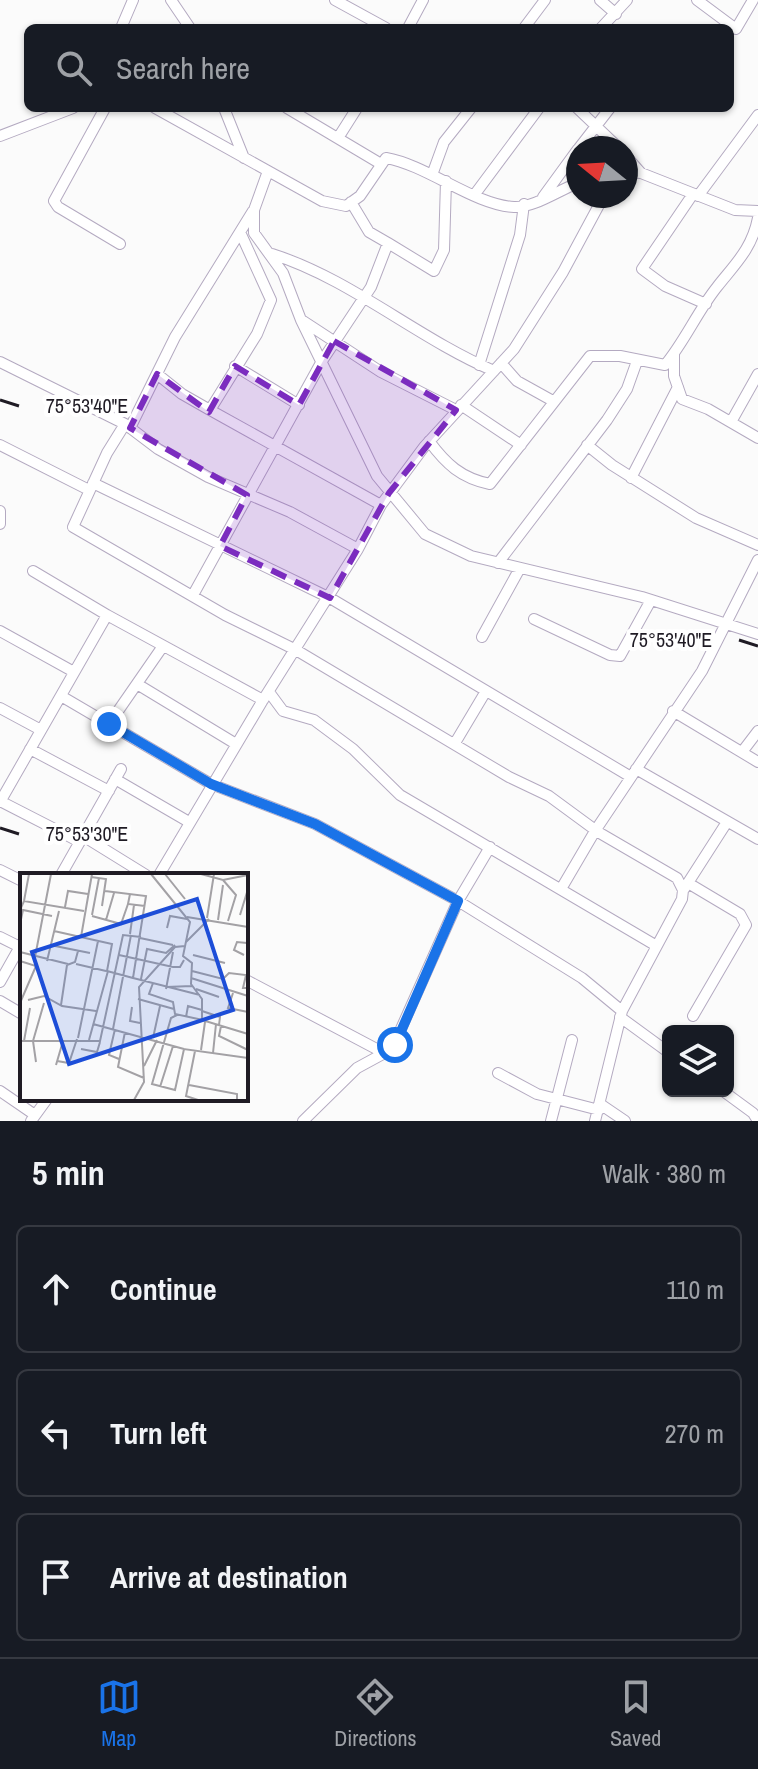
<!DOCTYPE html>
<html lang="en">
<head>
<meta charset="utf-8">
<style>
  body { margin:0; font-family:"Archivo Narrow",sans-serif; background:#20242c; color:#f1f3f6 }
  .controls { position:absolute; right:24px; bottom:24px; display:grid; overflow:hidden; border-radius:12px; box-shadow:0 2px 6px #0004 }
  .controls button { width:72px; height:72px; display:grid; place-items:center; padding:0; border:0; border-bottom:2px solid #363941; background:#171b24; color:#f1f3f6; font:40px sans-serif }
  .compass { position:absolute; left:566px; top:136px; width:72px; height:72px; border-radius:50%; background:#171b24; box-shadow:0 2px 6px #0004; rotate:288deg }
  .stop { position:absolute; width:24px; height:24px; margin:-18px; border:6px solid #1a73e8; border-radius:50%; background:#fff }
  .stop.end { background:#1a73e8; border-color:#fff; box-shadow:0 2px 8px #0008 }
  .list { margin:0; padding:0; list-style:none }
  h2 { display:flex; justify-content:space-between; align-items:center; height:104px; margin:0; padding:0 32px; font-size:34px }
  h2 small { font-size:26px; font-weight:400; color:#9ea1a6 }
  .list li { display:grid; grid-template-columns:52px 1fr auto; gap:24px; align-items:center; box-sizing:border-box; height:128px; margin:0 16px 16px; padding:0 16px; border:2px solid #363941; border-radius:12px }
  .list b { display:block; font-size:30px; white-space:nowrap }
  .list em { font-size:26px; font-style:normal; color:#9ea1a6 }
  .icon { flex:none; width:44px; height:44px; fill:none; stroke:currentColor; stroke-width:2; stroke-linecap:round; stroke-linejoin:round }
  .map { position:relative; flex:none; width:758px; height:1121px; overflow:hidden }
  .search { position:absolute; background:#171b24; box-shadow:0 2px 6px #0004; left:24px; right:24px; top:24px; height:88px; display:flex; align-items:center; gap:20px; box-sizing:border-box; padding:0 28px; border-radius:12px; color:#9ea1a6; font-size:30px }
  .sheet { height:536px; background:#171b24 }
  nav { display:flex; justify-content:space-around; align-items:center; box-sizing:border-box; height:112px; border-top:2px solid #363941; background:#171b24; font-size:22px; color:#9ea1a6 }
  nav a { display:grid; justify-items:center; gap:4px }
  nav .on { color:#1a73e8 }
  .map>svg:first-child { display:block }
  .lines { fill:none; stroke-linecap:round; stroke-linejoin:round }
  .minor-casing { stroke:#b4aac1; stroke-width:12 }
  .minor { stroke:#fff; stroke-width:10 }
  .route { stroke:#1a73e8; stroke-width:10 }
  .marked { fill:#7b2cbf; fill-opacity:0.2; stroke:#7b2cbf; stroke-width:6; stroke-dasharray:16 10; stroke-linejoin:round }
  .ticks { fill:none; stroke:#1f1b24; stroke-width:3 }
  .inset-road { fill:none; stroke:#a3a1a5; stroke-width:2 }
  .view { fill:#1d4ed8; fill-opacity:0.15; stroke:#1d4ed8; stroke-width:4 }
  .inset-edge { fill:none; stroke:#1f1b24; stroke-width:4 }
  .ticks-label { font-size:20px; text-anchor:middle; fill:#1f1b24; stroke:#fff; stroke-width:8; stroke-linejoin:round; paint-order:stroke }
</style>
</head>
<body>
<div class="map">
<svg width="758" height="1121" viewBox="0 0 758 1121">
  <rect width="100%" height="100%" fill="#fbfbfb"/>
  <g class="lines">
    <defs>
      <path id="minor" d="M171,0l19,28
        M335,0l51,28
        M600,0l16,14
        M697,0l39,29 17,-29
        M121,28l12,-28
        M408,28l15,-28
        M524,28l21,-28
        M601,28l26,-28
        M105,108l-51,93 4,6 62,37
        M155,108l167,93 24,5 14,-10 26,-38c41,7 88,47 128,49 20,1 45,-17 64,-24
        M224,108l20,50
        M287,108l94,56
        M577,108l42,40
        M0,136l73,-28
        M338,138l19,-30
        M579,148l31,-40
        M626,156l15,17
        M268,171l-14,39v23l29,40 18,47 76,156 48,58 46,22 171,41 116,37
        M626,172l15,1 94,37 23,1
        M432,175l12,-33 27,-34
        M475,194l64,-86
        M693,194l-51,75 23,17 41,18
        M698,196l60,-81
        M543,197l35,-48
        M240,232l31,68 -14,34 -47,76 171,95
        M388,243l46,28 10,-21 2,-69
        M272,254c79,25 145,84 222,117
        M303,321l78,51 75,38
        M674,354v22l8,23 26,10 50,29
        M0,362l125,62 33,25 50,28 82,35 68,37 23,-44 43,-58 90,-98 49,-77 36,-67v-9
        M501,363l16,18 36,20
        M479,365l41,-130 4,-31
        M235,366l64,39
        M157,374l25,20 28,16
        M461,405l60,40
        M731,422l27,-48
        M125,424l-18,29 -34,74 152,88 71,35 213,127 40,19 49,36 79,46 6,12 -1,9 -60,112 -27,110
        M130,428l45,-91 78,-126
        M429,441c17,23 32,37 61,43l100,-128h30l45,9c20,-24 32,-53 52,-78 18,-23 35,-38 41,-69
        M0,445l89,45
        M587,445l25,20 84,53 62,27
        M631,478l47,-91
        M93,483l237,115 301,179
        M0,511v13
        M498,563l109,-143 20,-31 10,-28
        M33,571l74,44
        M193,595l129,-234 49,-74 17,-44 -19,-11 -18,-30
        M534,619l76,36 10,1 31,-56
        M0,631l74,41
        M482,637l38,-69
        M137,684l99,60
        M269,692l14,19 31,9 39,29 47,46 255,150
        M61,696l150,88 104,40 143,77 124,77 40,33
        M0,708l41,22
        M673,711l85,51
        M109,724l54,-78
        M455,743l31,-52
        M30,749l79,42
        M742,752l16,-21
        M636,769l122,70
        M115,779l74,43
        M0,801l80,41
        M0,802l107,-187 156,85 95,-151
        M83,836l63,39
        M0,870l22,11
        M61,875l60,-106
        M159,875l104,-175
        M688,883l52,31 6,11 -53,91
        M561,889l34,-58 107,-160 56,-111
        M684,889l43,-67
        M0,937l20,10
        M246,980l140,74
        M0,982l22,-39
        M0,1001l22,13
        M620,1017l48,35
        M498,1073l39,21 62,16
        M0,1091l35,24
        M723,1091l30,22 5,8
        M600,1104l25,17
        M31,1121l16,-22
        M303,1121l54,-53 35,-19 66,-148 32,-54
        M551,1121l21,-81"/>
    </defs>
    <!-- minor casing -->
    <use href="#minor" class="minor-casing"/>
    <!-- minor -->
    <use href="#minor" class="minor"/>
  </g>
  <g class="lines">
    <!-- route -->
    <path class="route" d="M109,724l102,60 104,40 143,77 -63,144"/>
  </g>
  <!-- marked area -->
  <path class="marked" d="M334,341l122,69 -67,83 -59,105 -110,-52 27,-51 -117,-67 27,-54 52,38 26,-46 64,39z"/>
  <!-- ticks -->
  <path class="ticks" d="M0,400l19,6M739,640l19,6M0,828l19,6"/>
  <!-- overview -->
  <g transform="translate(20 873)">
    <rect width="228" height="228" fill="#fbfbfb"/>
    <path class="inset-road" d="M131,1l39,48 -7,34 9,7 -1,21 11,15v21l46,14M145,1l20,25M181,1l22,6 25,-5M71,4l15,2 -4,27M203,7l13,15 -8,26M85,18l41,5 -13,82 67,17M110,21l-2,10 17,2M4,28l5,-27M45,34l3,-16 20,3M0,37l4,-9 60,10M72,42l7,-37M220,42l8,-26M72,43l29,8 7,-20M167,44l61,10M187,45l7,-44M86,47l8,-27M198,47l5,-35M0,51l3,-14 29,6M147,55l3,-12 17,3M34,58l58,13 -5,27 26,7M110,61l4,-29M61,64l11,-63M120,65l33,7M166,69l23,-23M30,72l40,8M0,79l48,12M99,82l54,12h7l4,-7M173,82l32,8M224,82l-10,-5 3,-8 10,1M15,84l16,-83M0,88l16,5 -16,37M27,88l12,-50M56,91l30,7M172,98l31,8 6,-6 17,2 -3,13h5M171,105l57,18M121,106l6,-30 19,4 9,-8M133,110l-4,11 24,8 2,12 28,6M146,114l26,-1M146,116l7,-37M176,116l23,8M213,120l-5,15 20,4M118,126l36,10M8,127l16,-4 18,10 34,5M41,132l6,-40 8,-3 3,-11M112,134l-2,14 10,2M182,138l18,6 -1,8M157,142l-6,3 -19,66 23,6 9,-41 64,9M166,144l2,-11 14,4M73,151l91,25M201,153l-2,10 29,14M93,156l18,-94M95,156l-6,26 10,4M105,159l-7,35 26,11M58,165l20,-97M133,165l7,-32M69,167l19,-69M0,168h80l23,-106 18,2M4,168l6,-33M61,176l16,3 3,-10M181,177l4,-28M175,178l-9,45 12,4M193,180l3,-29M37,188l12,2 8,-24M16,189l-3,-21 11,-38M36,192l7,-24M124,193l13,-26M169,212l48,9v6M140,214l13,-41M114,227l10,-18 -5,-95 36,-40 10,-1"/>
    <path class="view" d="M177,26l36,111 -164,54 -37,-112z"/>
    <rect width="228" height="228" class="inset-edge"/>
  </g>
  <g class="ticks-label">
    <text x="87" y="413">75°53'40"E</text>
    <text x="671" y="647">75°53'40"E</text>
    <text x="87" y="841">75°53'30"E</text>
  </g>
</svg>
<div class="controls">
<button><svg class="icon" aria-label="layers" viewBox="0 0 24 24"><path d="M12 4l9 5-9 5-9-5zM3 14l9 5 9-5"/></svg></button>
</div>
<svg class="compass" viewBox="-18 -18 36 36"><path d="M0-13l5 13h-10z" fill="#e53935"/><path d="M0 13l5-13h-10z" fill="#9ea1a6"/></svg>
<div class="stop" style="left:395px;top:1045px"></div>
<div class="stop end" style="left:109px;top:724px"></div>
<div class="search"><svg class="icon" aria-label="search" viewBox="0 0 24 24"><circle cx="10" cy="10" r="6"/><path d="M15 15l6 6"/></svg>Search here</div>
</div>
<section class="sheet">
<h2>5 min<small>Walk · 380 m</small></h2>
<ul class="list">
<li><svg class="icon" aria-label="ahead" viewBox="0 0 24 24"><path d="M12 20V5M6 11l6-6 6 6"/></svg><div><b>Continue</b></div><em>110 m</em></li>
<li><svg class="icon" aria-label="left" viewBox="0 0 24 24"><path d="M17 20v-9H6M10 6l-5 5 5 5"/></svg><div><b>Turn left</b></div><em>270 m</em></li>
<li><svg class="icon" aria-label="arrive" viewBox="0 0 24 24"><path d="M6 21V4h12l-3 4 3 4H6"/></svg><div><b>Arrive at destination</b></div></li>
</ul>
</section>
<nav>
<a class="on"><svg class="icon" aria-label="map" viewBox="0 0 24 24"><path d="M3 6l6-2 6 2 6-2v14l-6 2-6-2-6 2zM9 4v14M15 6v14"/></svg>Map</a>
<a><svg class="icon" aria-label="directions" viewBox="0 0 24 24"><path d="M12 3l9 9-9 9-9-9zM9 14v-3h6M13 9l2 2-2 2"/></svg>Directions</a>
<a><svg class="icon" aria-label="saved" viewBox="0 0 24 24"><path d="M7 4h10v16l-5-4-5 4z"/></svg>Saved</a>
</nav>
</body>
</html>
